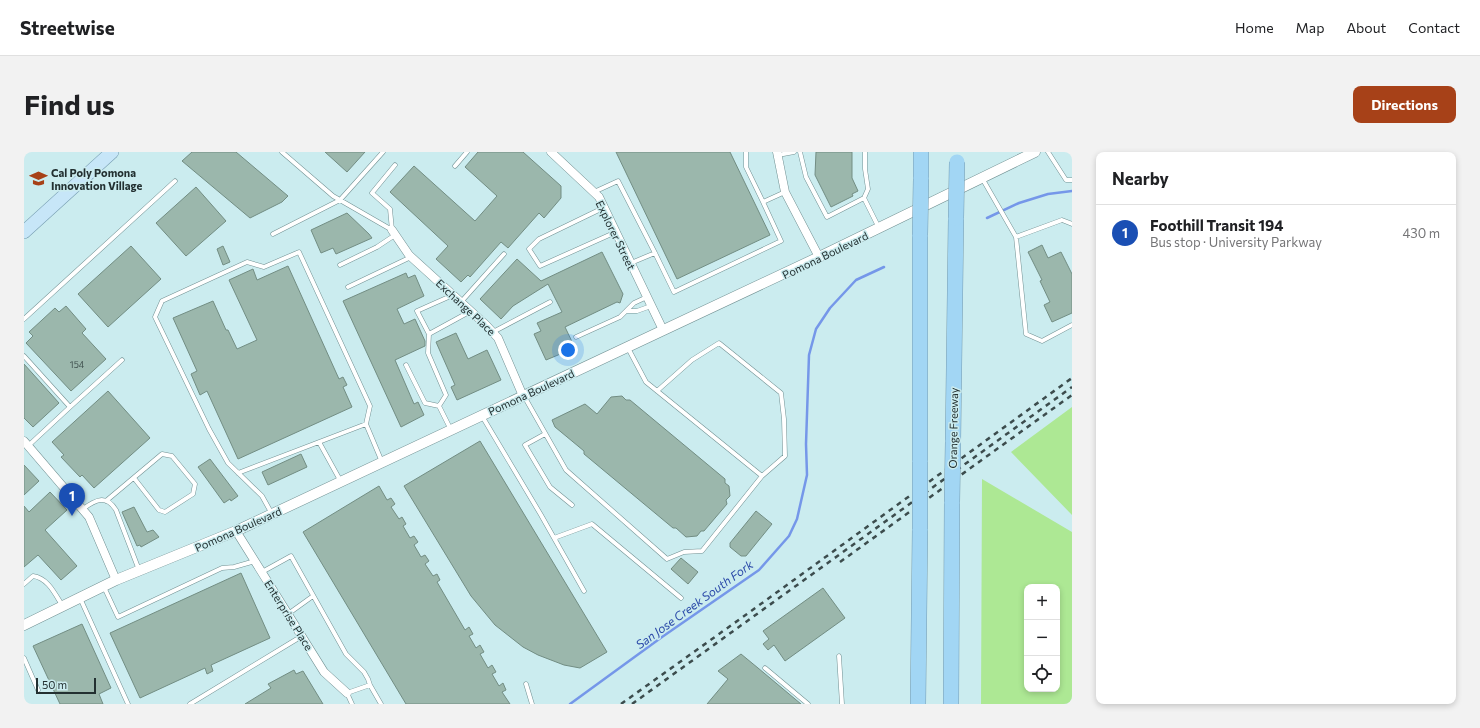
<!DOCTYPE html>
<html lang="en">
<head>
<meta charset="utf-8">
<style>
  body { margin:0; font-family:Commissioner,sans-serif; background:#f2f2f2; color:#202124 }
  .controls { position:absolute; right:12px; bottom:12px; display:grid; overflow:hidden; border-radius:8px; box-shadow:0 2px 6px #0003 }
  .controls button { width:36px; height:36px; display:grid; place-items:center; padding:0; border:0; border-bottom:1px solid #e0e0e0; background:#fff; color:#202124; font:20px sans-serif }
  .scale { position:absolute; left:12px; bottom:10px; width:60px; box-sizing:border-box; padding-left:4px; border:2px solid #233031; border-top:0; font-size:11px; line-height:14px; white-space:nowrap; color:#233031; -webkit-text-stroke:3px #cbecef; paint-order:stroke }
  .you { position:absolute; left:544px; top:198px; width:14px; height:14px; margin:-10px; border:3px solid #fff; border-radius:50%; background:#1a73e8; box-shadow:0 0 0 6px #1a73e833 }
  .badge { display:grid; place-items:center; width:26px; height:26px; border-radius:50%; background:#a74118; color:#fff; font-size:13px; font-weight:700 }
  .pin { position:absolute; translate:-50% -33px; filter:drop-shadow(0 1px 2px #0008) }
  .pin::after { content:''; position:absolute; top:21px; width:14px; height:12px; background:inherit; clip-path:polygon(0 0,100% 0,50% 100%) }
  .list { margin:0; padding:0; list-style:none }
  h2 { display:flex; justify-content:space-between; align-items:center; height:52px; margin:0; padding:0 16px; font-size:17px }
  h2 small { font-size:13px; font-weight:400; color:#757577 }
  .list li { display:grid; grid-template-columns:26px 1fr auto; gap:12px; align-items:center; box-sizing:border-box; height:56px; padding:0 16px; border-top:1px solid #e0e0e0 }
  .list b { display:block; font-size:15px; white-space:nowrap }
  .list p { margin:0; font-size:13px; white-space:nowrap; color:#757577 }
  .list em { font-size:13px; font-style:normal; color:#757577 }
  .icon { flex:none; width:22px; height:22px; fill:none; stroke:currentColor; stroke-width:2; stroke-linecap:round; stroke-linejoin:round }
  .map { position:relative; flex:none; width:1048px; height:552px; overflow:hidden; border-radius:8px }
  header { display:flex; align-items:center; gap:24px; box-sizing:border-box; height:56px; padding:0 20px; background:#fff; border-bottom:1px solid #e0e0e0 }
  header strong { font-size:19px }
  nav { display:flex; gap:22px; margin-inline-start:auto; font-size:14px }
  .intro { display:flex; align-items:center; justify-content:space-between; box-sizing:border-box; height:96px; padding:0 24px }
  h1 { margin:0; font-size:28px }
  .button { padding:10px 18px; border-radius:8px; background:#a74118; color:#fff; font-size:14px; font-weight:700 }
  main { display:flex; gap:24px; padding:0 24px }
  aside { flex:1; background:#fff; border-radius:8px; box-shadow:0 2px 6px #0003 }
  .map>svg:first-child { display:block }
  .green { fill:#ade894; fill-rule:evenodd }
  .lines { fill:none; stroke-linecap:round; stroke-linejoin:round }
  .stream { stroke:#7597e9; stroke-width:2.5 }
  .building { fill:#9bb7ac; stroke:#728d83 }
  .service-casing { stroke:#729193; stroke-width:5 }
  .minor-casing { stroke:#729193; stroke-width:9 }
  .tertiary-casing { stroke:#729193; stroke-width:11 }
  .primary-casing { stroke:#769cb0; stroke-width:14 }
  .motorway-casing { stroke:#769cb0; stroke-width:16 }
  .service { stroke:#fff; stroke-width:4 }
  .minor { stroke:#fff; stroke-width:8 }
  .tertiary { stroke:#fff; stroke-width:10 }
  .primary { stroke:#c7e6f8; stroke-width:13 }
  .motorway { stroke:#a2d6f4; stroke-width:15 }
  .rail { stroke:#3c4c4d; stroke-width:2.5; stroke-dasharray:5 5; stroke-linecap:butt }
  .motorway-bridge-casing { stroke:#769cb0; stroke-width:16; stroke-linecap:butt }
  .motorway-bridge { stroke:#a2d6f4; stroke-width:15 }
  .labels { text-anchor:middle; dominant-baseline:central; stroke-width:3; stroke-linejoin:round; paint-order:stroke }
  .number-label { font-size:9px; fill:#415250 }
  .poi-label { font-size:11px; font-weight:bold; fill:#233031; stroke:#cbecef; text-anchor:start }
  .street-label { font-size:11px; fill:#233031; stroke:#cbecef }
  .water-label { font-size:12px; font-style:italic; fill:#2a49a8; stroke:#cbecef }
</style>
</head>
<body>
<header>
<strong>Streetwise</strong>
<nav><a>Home</a><a>Map</a><a>About</a><a>Contact</a></nav>
</header>
<div class="intro"><h1>Find us</h1><a class="button">Directions</a></div>
<main>
<div class="map">
<svg width="1048" height="552" viewBox="0 0 1048 552">
  <rect width="100%" height="100%" fill="#cbecef"/>
  <!-- green -->
  <path class="green" d="M1048,255v108l-61,-63z
    M958,327l90,53v172h-91zM1003,435h30v102h-30z"/>
  <g class="lines">
    <!-- stream -->
    <path class="stream" d="M963,66l32,-15 29,-9 24,-3
      M546,552l92,-67 97,-67 30,-34 8,-17 10,-44 -1,-31 3,-89 7,-26 14,-21 26,-28 28,-13"/>
  </g>
  <!-- building -->
  <path class="building" d="M168,0h44l52,44 -6,6 -32,16 -68,-57z
    M301,0h40l-18,20z
    M454,0h45l38,34v12l-17,20 -5,-5 -31,35 -7,-6 -31,35 -2,-2 -7,7 -25,-23 12,-13 -58,-54 24,-26 61,55 22,-25 -32,-29z
    M592,0h114l40,83 -93,44z
    M792,0h36v26l6,13 -6,3 1,2 -22,11 -16,-32z
    M172,35l30,34 -40,35 -30,-33z
    M323,61l22,21 3,4 -36,16 -3,-6 -12,5 -10,-23z
    M1018,93l6,13 13,-6 11,22v39l-20,9 -8,-17 6,-3 -10,-21 2,-1 -14,-28z
    M107,94l30,33 -53,48 -30,-33z
    M199,94l7,16 -7,3 -6,-16z
    M578,100l21,42 -3,9 -3,-1 -52,25 10,21 -29,12 -12,-26 7,-3 -4,-8 25,-11 -14,-28 -35,22 -12,13 -21,-20 37,-40 24,22z
    M264,114l51,113 4,-2 4,8 -4,2 9,20 -114,52 -31,-68 -7,4 -9,-21 6,-3 -24,-53 40,-17 13,29h2l9,19 20,-9 -28,-60 24,-11 4,11z
    M382,121l2,5 7,-3 9,21 -27,13 7,15 11,-5 10,22v5l-30,14 19,44 4,-2 6,13 -23,12 -58,-126z
    M42,154l20,23 -4,4 24,26 -35,32 -45,-48 7,-7 -4,-4 26,-24 4,4z
    M432,181l12,26 19,-9 14,30 -44,20 -6,-13 4,-2 -19,-43z
    M0,212l35,39 -26,24 -9,-9z
    M84,239l42,47 -56,50 -12,-13 -2,2 -19,-20 3,-2 -12,-13z
    M598,244l4,4h4l95,79v4l4,3 1,10 -4,4 1,4 -23,27h-3l-4,5 -11,1 -10,-9h-3l-89,-74v-3l-29,-24 -3,-7 33,-16 12,10 14,-17z
    M456,289l127,211 -27,16 -16,-3 -26,-10 -15,-8 -28,-22 -24,-29 -67,-110z
    M277,302l6,13 -39,18 -6,-13z
    M186,307l28,37 -7,5 -1,-2 -6,4 -26,-36z
    M0,313l15,16 -15,14z
    M355,334l8,14 4,-2 4,6 -4,3 8,12 3,-2 4,7 -3,2 7,12 4,-2 4,6 -4,3 7,12 4,-2 4,6 -4,3 8,12 4,-2 3,6 -3,2 28,48 4,-3 4,7 -4,2 7,12 4,-3 4,7 -4,2 8,14 4,-3 4,7 -4,2 7,12 4,-3 3,7 -4,2 8,12h-104l-103,-172z
    M26,340l17,18 -22,20 32,36 -16,14 -23,-25 -14,12v-61l5,6z
    M110,355l13,25 6,-2 6,7 -18,10 -1,-2 -3,1 -15,-34z
    M732,359l16,13 -26,32h-5l-11,-9v-4z
    M657,406l17,14 -10,12 -17,-15z
    M217,421l29,65 -59,27 2,6 -6,3 -2,-6 -65,30 -30,-65z
    M799,436l22,30 -60,43 -11,-16 -6,5 -5,-6 6,-5 -6,-8z
    M58,472l29,64 -12,6 4,10h-43l-27,-58z
    M717,502l17,14 43,36h-94l21,-25 -10,-8z
    M270,518l2,4 7,-3 20,33h-78l26,-16 -3,-4z"/>
  <g class="lines">
    <defs>
      <path id="service" d="M258,0l51,44 59,34
        M722,0v15l17,35
        M776,0l6,25 21,40 37,-19 15,30
        M1024,0l18,28h6
        M754,3l16,-3
        M431,14l12,-14
        M958,26l34,59 10,97 16,7 30,-16
        M570,40l24,-11 37,72
        M840,46l4,-9 -3,-20v-17
        M579,56l-64,31 -10,10 11,17 76,-34
        M368,78l-2,-21 -18,-16 23,-28
        M249,82l67,-34 43,-48
        M992,85l46,-17 10,4
        M607,111l24,-10 19,39 107,-51 -18,-39 22,-10
        M316,113l37,-18 18,-12
        M324,135l63,-30
        M437,150l43,-48
        M602,159h11l14,-5
        M0,167l151,-138
        M469,180l57,-30
        M405,182l42,-23
        M552,185l44,-20 14,-14 13,-6
        M0,204l46,51 52,-47
        M382,213l19,38 14,3
        M633,239l35,-31 27,-17 62,50 3,26 1,37 -23,20
        M500,244l42,74 101,89 17,-7 18,-1 60,-75 -116,-94 -18,-34
        M458,264l59,99 43,76
        M427,278l-12,-24 7,-11 -18,-42 1,-19 -12,-23 36,-16
        M521,282l-20,11 25,42 22,18
        M4,294l42,-39
        M214,321l81,-31
        M316,328l-21,-38 47,-18
        M82,349l56,-47 10,2 23,28 -2,10 -28,18 -6,-2 -25,-32
        M59,357c12,-9 23,-15 33,1l23,60
        M248,362l-10,-18 -34,-33 -19,-34 -54,-112 7,-16 85,-39 17,5 35,-15 71,154 -4,18 16,38
        M530,386l38,-14 89,74
        M238,420l29,-16 55,98 18,18 4,7 2,6 -23,8 5,11
        M0,432l9,-8c15,2 22,18 29,29
        M80,435l14,30 104,-49 12,-1 21,-6
        M56,446l48,106
        M264,462l25,-18
        M815,504l3,48
        M0,506l14,32
        M741,516l43,36
        M502,532l6,20
        M346,533l11,19
        M166,552l112,-68"/>
      <path id="minor" d="M527,0l48,45 64,133
        M753,0l8,40 34,65
        M368,78l17,25 77,70 12,13 25,58
        M0,289l65,76 27,63
        M212,379l88,141 23,21"/>
      <path id="tertiary" d="M0,473l92,-45 120,-49 583,-274 216,-105"/>
      <path id="primary" d="M0,80l88,-80"/>
      <path id="motorway" d="M897,27v-27
        M929,290l3,-224
        M896,310v-227
        M894,552l2,-175
        M927,552l1,-202"/>
    </defs>
    <!-- service casing -->
    <use href="#service" class="service-casing"/>
    <!-- minor casing -->
    <use href="#minor" class="minor-casing"/>
    <!-- tertiary casing -->
    <use href="#tertiary" class="tertiary-casing"/>
    <!-- primary casing -->
    <use href="#primary" class="primary-casing"/>
    <!-- motorway casing -->
    <use href="#motorway" class="motorway-casing"/>
    <!-- service -->
    <use href="#service" class="service"/>
    <!-- minor -->
    <use href="#minor" class="minor"/>
    <!-- tertiary -->
    <use href="#tertiary" class="tertiary"/>
    <!-- primary -->
    <use href="#primary" class="primary"/>
    <!-- motorway -->
    <use href="#motorway" class="motorway"/>
    <!-- rail -->
    <path class="rail" d="M816,410l232,-167
      M597,552l126,-90 325,-236
      M608,552l440,-317"/>
    <defs>
      <path id="motorway-bridge" d="M932,66l1,-56
        M896,83l1,-56
        M896,310v67
        M928,350l1,-60"/>
    </defs>
    <!-- motorway-bridge casing -->
    <use href="#motorway-bridge" class="motorway-bridge-casing"/>
    <!-- motorway-bridge -->
    <use href="#motorway-bridge" class="motorway-bridge"/>
  </g>
  <!-- icons -->
  <defs>
    <symbol id="university-bare" viewBox="-9 -9 18 18"><path d="M0-5L7-2L0 1L-7-2ZM-4 1L0 2.5L4 1V4Q0 6-4 4Z" fill="#a74118" stroke="#cbecef" stroke-width="2.5" paint-order="stroke"/></symbol>
  </defs>
  <g fill-rule="evenodd">
    <use href="#university-bare" x="2" y="14" width="25" height="25"/>
  </g>
  <g class="labels">
    <!-- number labels -->
    <g class="number-label">
      <text x="53" y="212">154</text>
    </g>
    <!-- poi labels -->
    <g class="poi-label">
      <text x="27" y="20">Cal Poly Pomona<tspan x="27" dy="13">Innovation Village</tspan></text>
    </g>
    <!-- street labels -->
    <g class="street-label">
      <text transform="translate(592 83) rotate(64)">Explorer Street</text>
      <text transform="translate(801 103) rotate(-26)">Pomona Boulevard</text>
      <text transform="translate(442 155) rotate(43)">Exchange Place</text>
      <text transform="translate(507 240) rotate(-25)">Pomona Boulevard</text>
      <text transform="translate(929 276) rotate(-89)">Orange Freeway</text>
      <text transform="translate(214 377) rotate(-24)">Pomona Boulevard</text>
      <text transform="translate(265 463) rotate(58)">Enterprise Place</text>
    </g>
    <!-- water labels -->
    <g class="water-label">
      <text transform="translate(670 452) rotate(-36)">San Jose Creek South Fork</text>
    </g>
  </g>
</svg>
<div class="controls">
<button>+</button>
<button>−</button>
<button><svg class="icon" aria-label="locate" viewBox="0 0 24 24"><circle cx="12" cy="12" r="6"/><path d="M12 2v4M12 18v4M2 12h4M18 12h4"/></svg></button>
</div>
<div class="scale">50 m</div>
<div class="you"></div>
<div class="pin badge" style="left:48px;top:364px;background:#1a4fb4">1</div>
</div>
<aside>
<h2>Nearby<small></small></h2>
<ul class="list">
<li><span class="badge" style="background:#1a4fb4">1</span><div><b>Foothill Transit 194</b><p>Bus stop · University Parkway</p></div><em>430 m</em></li>
</ul>
</aside>
</main>
</body>
</html>
